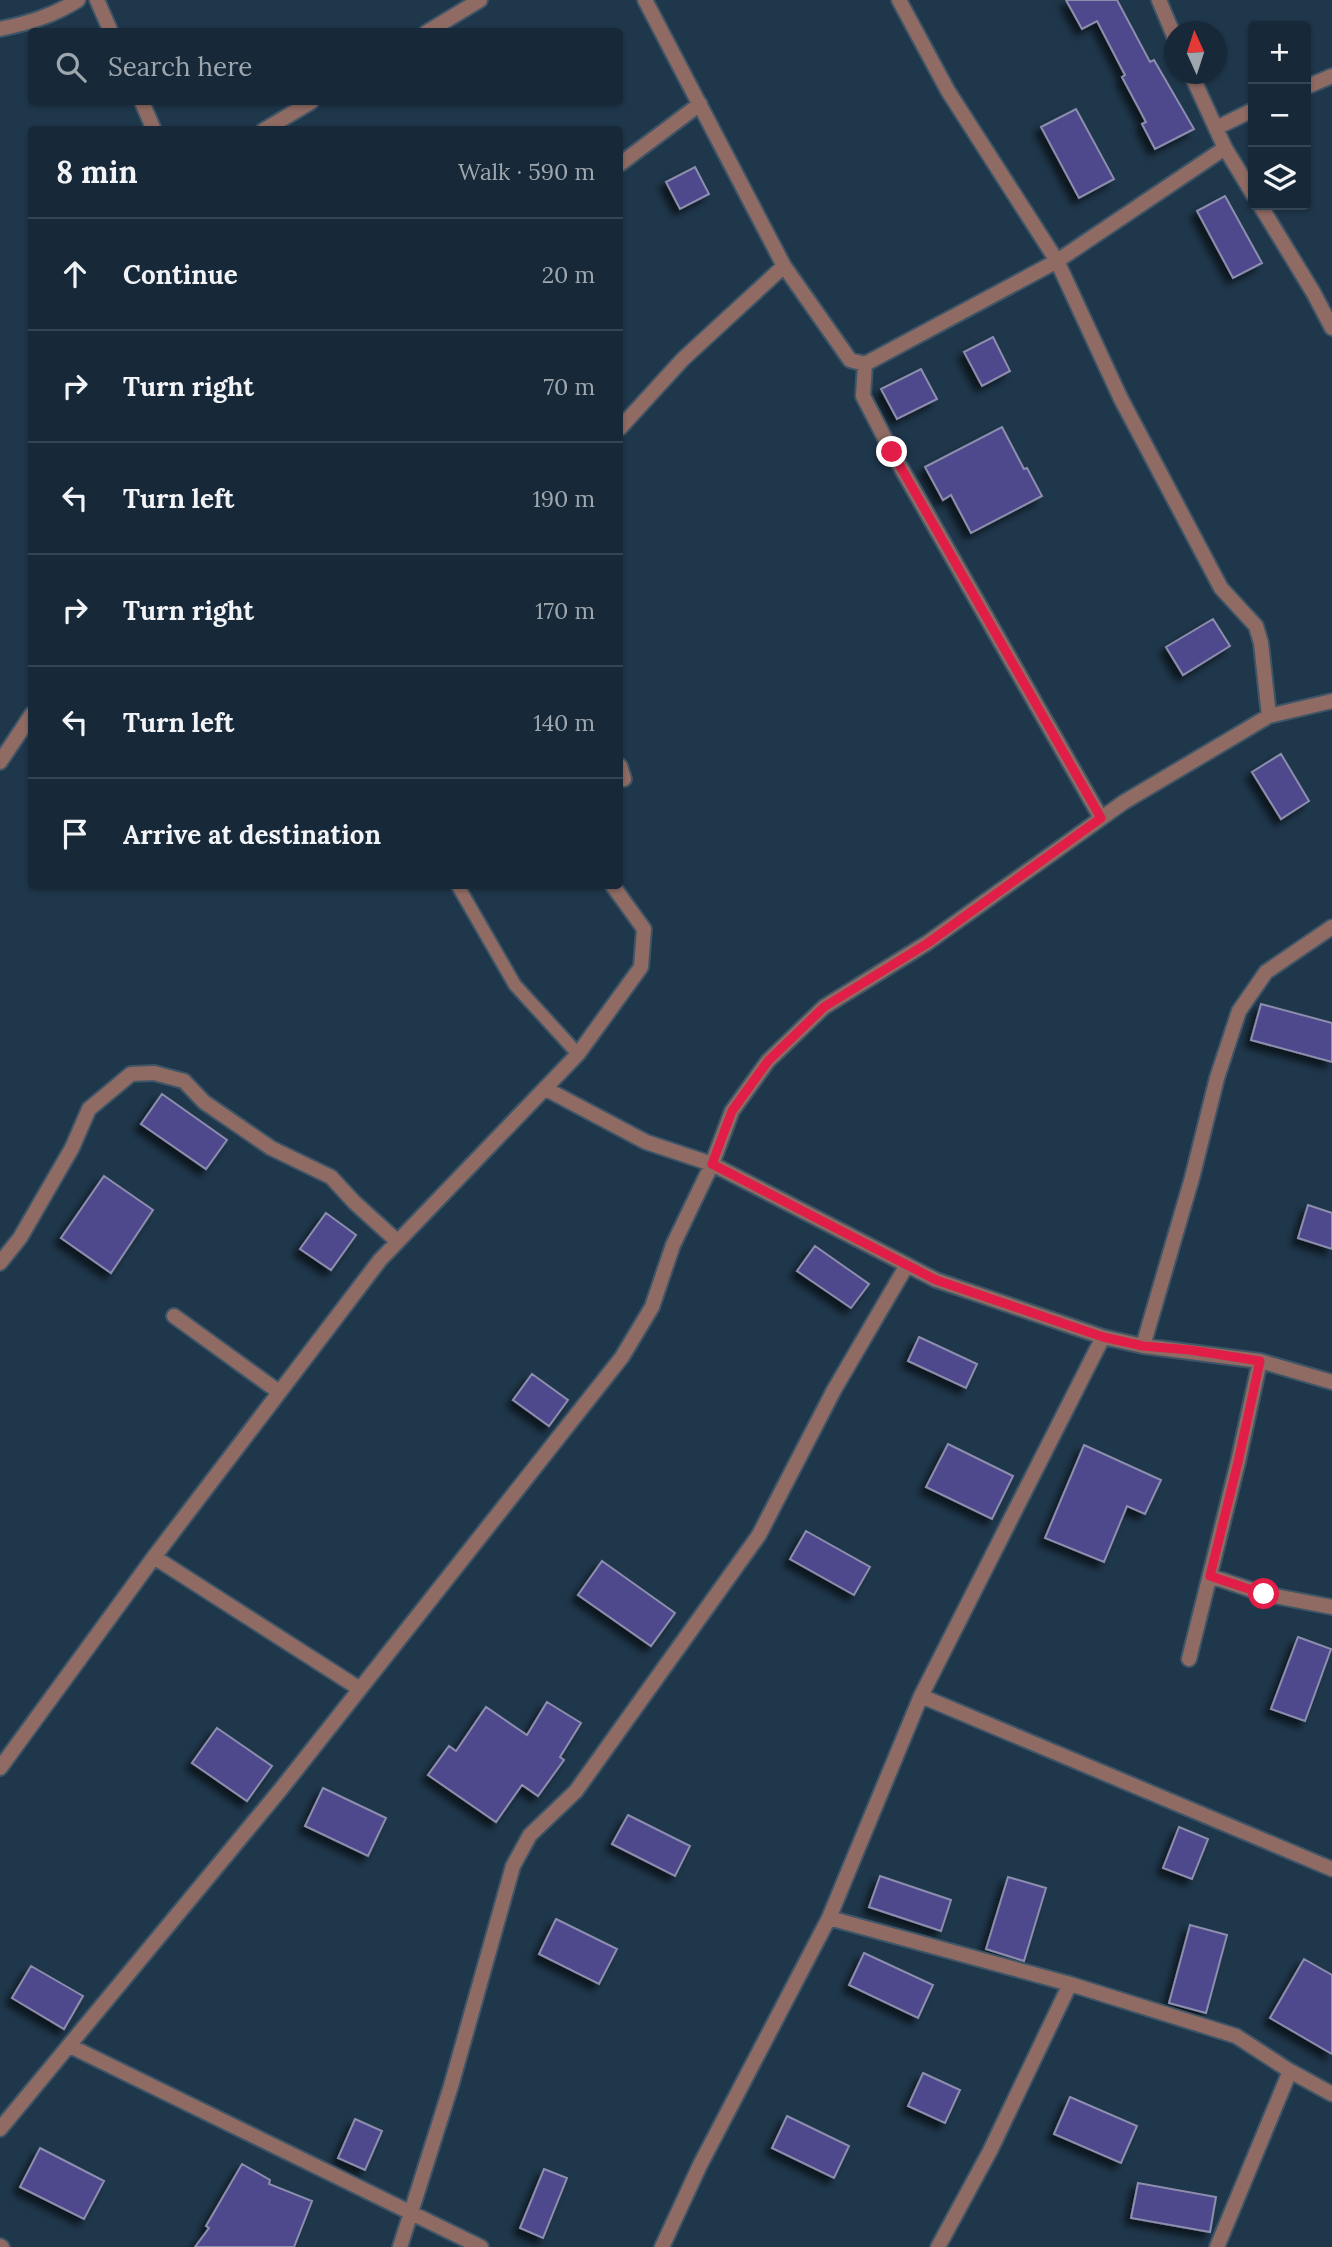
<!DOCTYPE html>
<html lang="en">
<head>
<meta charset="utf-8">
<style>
  body { margin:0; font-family:Lora,serif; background:#243543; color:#f1f3f6 }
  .controls { position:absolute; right:21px; top:21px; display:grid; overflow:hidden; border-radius:7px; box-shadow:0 2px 5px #0004 }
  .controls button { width:63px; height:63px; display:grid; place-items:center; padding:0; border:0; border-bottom:2px solid #364553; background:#172938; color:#f1f3f6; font:35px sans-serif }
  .compass { position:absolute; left:1164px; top:21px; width:63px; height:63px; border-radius:50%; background:#172938; box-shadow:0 2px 5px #0004; rotate:357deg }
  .stop { position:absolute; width:21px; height:21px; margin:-16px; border:5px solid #e11d48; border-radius:50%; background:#fff }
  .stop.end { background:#e11d48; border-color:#fff; box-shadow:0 2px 7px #0008 }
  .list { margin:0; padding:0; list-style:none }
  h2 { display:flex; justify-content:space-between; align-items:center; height:91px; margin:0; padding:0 28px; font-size:30px }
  h2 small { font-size:23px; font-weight:400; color:#9ea6ae }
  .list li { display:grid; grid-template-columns:46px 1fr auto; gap:21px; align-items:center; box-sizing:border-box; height:112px; padding:0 28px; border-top:2px solid #364553 }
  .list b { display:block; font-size:26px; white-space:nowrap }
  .list em { font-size:23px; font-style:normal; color:#9ea6ae }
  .icon { flex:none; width:38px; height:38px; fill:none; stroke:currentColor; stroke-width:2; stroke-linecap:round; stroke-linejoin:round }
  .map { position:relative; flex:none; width:1332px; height:2247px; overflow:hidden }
  .search { position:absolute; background:#172938; box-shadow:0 2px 5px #0004; left:28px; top:28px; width:595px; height:77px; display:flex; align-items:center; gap:18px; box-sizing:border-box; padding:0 24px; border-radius:7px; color:#9ea6ae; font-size:26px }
  .panel { position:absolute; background:#172938; box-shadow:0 2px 5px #0004; left:28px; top:126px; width:595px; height:763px; border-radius:7px }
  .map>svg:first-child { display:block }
  .building { fill:#4e488c; stroke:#8d8eae; stroke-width:2; filter:url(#shadow) }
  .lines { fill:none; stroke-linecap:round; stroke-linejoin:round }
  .lane-casing { stroke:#3e5567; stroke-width:16 }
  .street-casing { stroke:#3e5567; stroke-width:18 }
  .lane { stroke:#906b63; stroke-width:12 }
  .street { stroke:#906b63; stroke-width:14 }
  .route { stroke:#e11d48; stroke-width:9 }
</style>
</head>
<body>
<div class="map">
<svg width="1332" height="2247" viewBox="0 0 1332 2247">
  <defs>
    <filter id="shadow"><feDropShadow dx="-6" dy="6" stdDeviation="3.5" flood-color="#0009"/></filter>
  </defs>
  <rect width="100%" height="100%" fill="#1f374b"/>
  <!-- building -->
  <path class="building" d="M1066,0h51l33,62 4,-2 40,69 -39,20 -13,-25 4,-2 -24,-45 3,-2 -28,-54 -15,8z
    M1076,109l38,70 -35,19 -38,-71z
    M695,167l14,27 -29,15 -14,-27z
    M1225,196l37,67 -29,15 -36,-67z
    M993,337l17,34 -28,15 -18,-34z
    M921,369l16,30 -40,20 -16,-30z
    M1002,427l22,42 3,-1 15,28 -71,37 -20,-38 -8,5 -18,-33z
    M1213,619l17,27 -47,29 -17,-28z
    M1281,754l28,47 -28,18 -29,-47z
    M1261,1004l71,19v39l-81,-22z
    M162,1094l65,46 -21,29 -65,-45z
    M104,1176l49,34 -42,63 -50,-35z
    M1308,1205l24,8v36l-34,-11z
    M326,1213l30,22 -25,35 -31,-21z
    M815,1246l54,38 -18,24 -54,-37z
    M919,1337l58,27 -11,24 -58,-27z
    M532,1374l36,26 -19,26 -36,-26z
    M948,1444l65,32 -21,43 -66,-32z
    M1084,1445l77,35 -16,34 -18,-8 -23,56 -59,-24z
    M806,1531l64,36 -16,28 -64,-36z
    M602,1561l73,52 -24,33 -73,-51z
    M1298,1637l33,12 -26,72 -34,-12z
    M547,1702l34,21 -21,34 4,3 -26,36 -16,-11 -26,37 -68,-47 21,-29 7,5 30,-44 41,28z
    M217,1728l55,38 -25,35 -55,-38z
    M323,1788l63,30 -18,38 -63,-30z
    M628,1815l62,31 -15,30 -63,-32z
    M1179,1827l29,12 -16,40 -29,-11z
    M880,1876l71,24 -10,31 -72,-24z
    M1008,1877l38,11 -22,73 -38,-12z
    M556,1919l61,30 -18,35 -60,-30z
    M1190,1925l37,10 -21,78 -37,-10z
    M864,1953l69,32 -15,33 -69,-33z
    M1304,1959l28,16v79l-62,-36z
    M31,1966l52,30 -19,33 -52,-31z
    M923,2073l37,17 -15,33 -37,-17z
    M1070,2097l67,29 -16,37 -67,-29z
    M787,2116l62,30 -15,32 -62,-30z
    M355,2119l27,12 -17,39 -27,-12z
    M40,2148l64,33 -20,38 -64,-32z
    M242,2164l28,16 -1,4 43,17 -18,46h-99l14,-19 -3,-2z
    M544,2169l23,9 -24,60 -23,-10z
    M1138,2183l78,14 -6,35 -79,-14z"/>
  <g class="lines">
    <defs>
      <path id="lane" d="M458,886l57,99 63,69"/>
      <path id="street" d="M97,0l14,32
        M645,0l139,266 66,94 15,4 192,-103 168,-113
        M899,0l49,91 109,170 64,138 100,189 35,38 5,17 8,73
        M1159,0l15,36
        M0,29c28,-6 53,-13 78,-29
        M427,32l53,-32
        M1191,74l34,74 28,46
        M1306,87l26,-11
        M142,102l12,28
        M1216,128l37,-18
        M264,130l47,-28
        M620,164l80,-60
        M1260,205l53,87 19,36
        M865,364l-2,32 29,56 209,366
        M620,428l63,-69 101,-93
        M0,762l32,-48
        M620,766l4,13
        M546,1089l100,53 66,22 224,116 167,57 40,9 117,15 72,21
        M0,1263l20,-25 52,-90 17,-39 42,-35 23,-1 30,8 20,21 67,46 60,29 23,25 43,39
        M174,1316l105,76
        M1143,1346l49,-168 25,-100 22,-67 27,-39 66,-45
        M154,1557l206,132
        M1210,1576l54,18 68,13
        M1189,1659l49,-197 22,-101
        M921,1696l411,173
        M0,1768l154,-211 226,-297 198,-206 63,-87 3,-38 -31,-43
        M829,1918l241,66 166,52 54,35 42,23
        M70,2046l411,201
        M0,2129l281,-340 341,-432 30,-50 21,-62 39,-81 20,-53 36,-50 56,-54 103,-64 197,-141 145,-86 63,-15
        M0,2246l2,1
        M400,2247l51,-161 62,-220 17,-31 46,-44 183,-256 75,-145 73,-125
        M662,2247l38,-82 129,-247 92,-222 182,-359
        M938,2247l52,-96 80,-167
        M1217,2247l73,-176"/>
    </defs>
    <!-- lane casing -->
    <use href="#lane" class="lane-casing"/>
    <!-- street casing -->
    <use href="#street" class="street-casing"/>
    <!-- lane -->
    <use href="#lane" class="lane"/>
    <!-- street -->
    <use href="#street" class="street"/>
  </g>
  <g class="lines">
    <!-- route -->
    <path class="route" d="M892,452l209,366 -173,125 -104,64 -56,54 -36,50 -20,53 224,116 167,57 40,9 47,4 70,11 -22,101 -28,114 54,18"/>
  </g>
</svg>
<div class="controls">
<button>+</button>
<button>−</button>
<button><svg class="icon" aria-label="layers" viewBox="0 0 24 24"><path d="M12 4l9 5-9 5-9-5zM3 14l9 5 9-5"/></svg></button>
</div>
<svg class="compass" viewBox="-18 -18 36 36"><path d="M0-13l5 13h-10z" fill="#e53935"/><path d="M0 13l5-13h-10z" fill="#9ea6ae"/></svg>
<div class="stop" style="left:1264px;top:1594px"></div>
<div class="stop end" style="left:892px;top:452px"></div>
<div class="search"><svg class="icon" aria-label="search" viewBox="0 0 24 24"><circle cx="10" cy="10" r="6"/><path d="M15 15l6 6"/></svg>Search here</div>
<section class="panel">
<h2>8 min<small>Walk · 590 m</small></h2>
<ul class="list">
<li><svg class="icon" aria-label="ahead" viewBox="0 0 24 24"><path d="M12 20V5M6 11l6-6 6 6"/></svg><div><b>Continue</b></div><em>20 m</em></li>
<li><svg class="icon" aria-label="right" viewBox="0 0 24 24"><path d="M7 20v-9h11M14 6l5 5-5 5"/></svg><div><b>Turn right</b></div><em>70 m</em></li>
<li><svg class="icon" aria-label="left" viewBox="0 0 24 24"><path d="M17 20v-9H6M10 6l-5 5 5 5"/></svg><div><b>Turn left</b></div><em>190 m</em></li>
<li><svg class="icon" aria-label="right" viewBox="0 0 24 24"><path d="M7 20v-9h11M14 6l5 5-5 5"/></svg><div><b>Turn right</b></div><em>170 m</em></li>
<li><svg class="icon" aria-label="left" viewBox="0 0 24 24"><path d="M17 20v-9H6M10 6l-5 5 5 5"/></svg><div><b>Turn left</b></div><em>140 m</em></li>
<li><svg class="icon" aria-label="arrive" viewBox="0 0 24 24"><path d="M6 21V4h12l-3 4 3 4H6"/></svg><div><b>Arrive at destination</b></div></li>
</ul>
</section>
</div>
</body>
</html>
